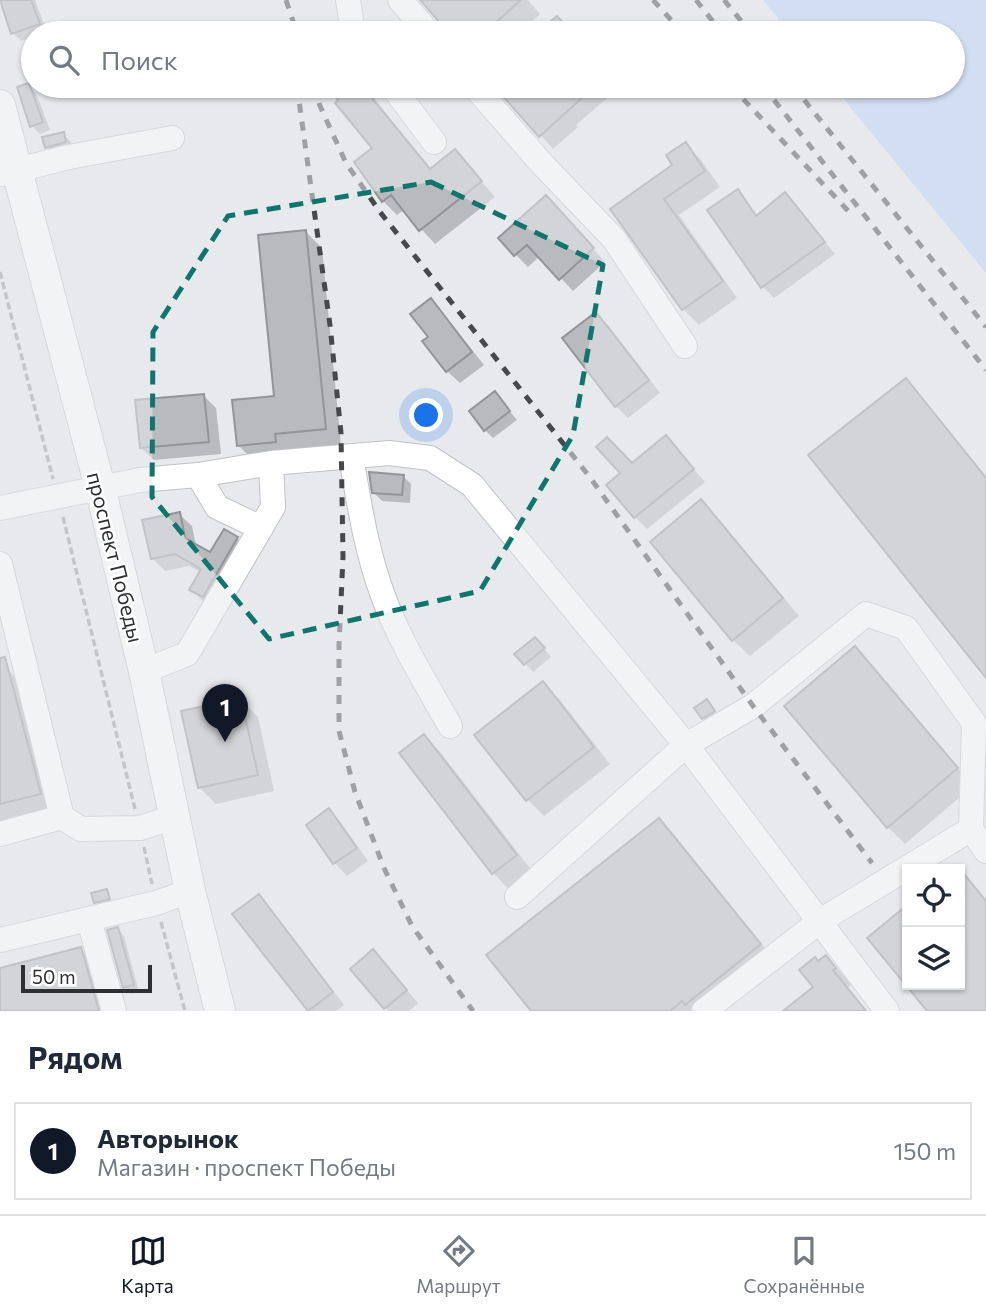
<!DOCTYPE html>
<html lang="ru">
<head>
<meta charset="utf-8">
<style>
  body { margin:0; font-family:Commissioner,sans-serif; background:#f2f2f3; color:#1f2937 }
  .controls { position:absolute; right:21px; bottom:21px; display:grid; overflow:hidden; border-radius:0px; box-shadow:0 2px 5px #0004 }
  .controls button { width:63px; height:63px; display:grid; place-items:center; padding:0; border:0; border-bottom:2px solid #e0e1e3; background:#fff; color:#1f2937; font:35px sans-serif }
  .scale { position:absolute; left:21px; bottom:18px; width:131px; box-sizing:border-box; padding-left:7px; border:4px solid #2e2f30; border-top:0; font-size:19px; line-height:24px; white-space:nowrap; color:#2e2f30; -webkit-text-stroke:5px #fff; paint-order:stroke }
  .you { position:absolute; left:427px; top:416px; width:24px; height:24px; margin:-18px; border:5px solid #fff; border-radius:50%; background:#1a73e8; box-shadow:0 0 0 10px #1a73e833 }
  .badge { display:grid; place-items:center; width:46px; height:46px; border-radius:50%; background:#111827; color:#fff; font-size:23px; font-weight:700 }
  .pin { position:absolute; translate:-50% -58px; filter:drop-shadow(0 2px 4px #0008) }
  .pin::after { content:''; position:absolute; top:37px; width:24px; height:21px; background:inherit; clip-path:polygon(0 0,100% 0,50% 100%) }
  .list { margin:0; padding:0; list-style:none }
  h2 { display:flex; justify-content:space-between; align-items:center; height:91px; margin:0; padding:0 28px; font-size:30px }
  h2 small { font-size:23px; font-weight:400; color:#747a83 }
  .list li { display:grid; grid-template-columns:46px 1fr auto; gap:21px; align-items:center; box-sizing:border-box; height:98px; margin:0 14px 14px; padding:0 14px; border:2px solid #e0e1e3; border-radius:0px }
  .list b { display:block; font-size:26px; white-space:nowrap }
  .list p { margin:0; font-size:23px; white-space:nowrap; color:#747a83 }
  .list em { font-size:23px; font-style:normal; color:#747a83 }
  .icon { flex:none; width:38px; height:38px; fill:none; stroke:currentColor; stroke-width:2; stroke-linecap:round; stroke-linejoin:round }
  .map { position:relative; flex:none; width:986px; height:1011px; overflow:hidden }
  .search { position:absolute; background:#fff; box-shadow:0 2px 5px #0004; left:21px; right:21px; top:21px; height:77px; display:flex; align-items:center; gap:18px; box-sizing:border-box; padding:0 24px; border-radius:38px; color:#747a83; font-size:26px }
  .sheet { height:203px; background:#fff }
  nav { display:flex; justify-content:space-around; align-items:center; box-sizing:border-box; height:98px; border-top:2px solid #e0e1e3; background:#fff; font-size:19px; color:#747a83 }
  nav a { display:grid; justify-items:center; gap:4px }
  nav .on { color:#111827 }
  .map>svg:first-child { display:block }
  .green { fill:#b9d0f6 }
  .shadow { fill:#0003 }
  .building { fill:#b8babd; stroke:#929497; stroke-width:2 }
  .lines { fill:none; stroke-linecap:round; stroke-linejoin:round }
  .minor-casing { stroke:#c0c2c5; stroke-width:26 }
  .major-casing { stroke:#c0c2c5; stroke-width:32 }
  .path { stroke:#97999b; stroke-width:3.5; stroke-dasharray:7 3.5; stroke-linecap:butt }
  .minor { stroke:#fff; stroke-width:24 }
  .major { stroke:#fff; stroke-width:30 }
  .rail { stroke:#47484a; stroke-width:5; stroke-dasharray:9 9; stroke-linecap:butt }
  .marked { fill:none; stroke:#0f766e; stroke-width:5; stroke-dasharray:14 9; stroke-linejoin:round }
  .labels { text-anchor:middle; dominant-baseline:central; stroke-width:5; stroke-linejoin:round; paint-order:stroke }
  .street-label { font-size:21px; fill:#2e2f30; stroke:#fff }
</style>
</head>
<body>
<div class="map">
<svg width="986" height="1011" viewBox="0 0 986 1011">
  <rect width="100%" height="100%" fill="#e7e9ed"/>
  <!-- green -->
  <path class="green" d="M763,0h223v273l-153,-187h120v-53h-163z"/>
  <!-- shadow -->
  <path class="shadow" d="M7,0h28l12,32 -14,1v4l-12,4 -8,-8z
    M422,0h106l12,14 -21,19h-67z
    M28,85l8,8 14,37 -10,4 -8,-8z
    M329,86h35l68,84 23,-19 40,46 -60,47 -31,-34 -7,5 -14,-14 -9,-53z
    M513,86h104l2,2 -43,37 2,2 -25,22 -49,-55z
    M63,134l8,8 2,8 -18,5 -8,-8z
    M685,144l16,16 19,27 -41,28 58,83 -38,27 -16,-16 -71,-100 63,-44z
    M738,192l20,24 38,-10 39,48 -61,44 -11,-11 -53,-76z
    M558,210l47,52 -32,29 -33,-35 -12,11 -13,-13z
    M306,232l16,16 19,197 -87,16 -16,-16 38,-47z
    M431,300l12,13 41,52 -24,18 -13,-12z
    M596,314l13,12 51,67 -32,25 -12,-12z
    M906,380l16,17 64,79v199z
    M495,394l22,26 -24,18 -8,-8z
    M204,396l12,12 5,46 -67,6 -13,-12z
    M666,437l39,45 -58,47 -12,-12 -13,-44z
    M403,476l8,8 -1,19 -28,-2 -8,-8z
    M701,502l17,17 81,97 -49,40 -17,-16z
    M179,514l13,12 4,20 15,9 26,-16 13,12 -46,51 -13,-13 10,-17 -12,-6 -24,5 -13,-13z
    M543,647l8,10 -18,15 -16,-18z
    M855,649l17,17 101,120 -68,58 -17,-17z
    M6,668l17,17 34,125 -57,15v-155z
    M543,683l17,17 50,64 -66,52 -17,-17z
    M241,700l17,17 16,74 -58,13 -17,-17z
    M710,705l7,10 -10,6 -4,-4z
    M424,736l17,17 92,119 -23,18 -17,-17 -92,-119z
    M329,810l12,13 27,38 -21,15 -12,-13 -27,-38z
    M659,820l17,17 100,125 -61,49h-182z
    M960,871l26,29v111h-57l-21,-26h52z
    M107,891l5,11 -13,3 -4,-3z
    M258,897l13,12 73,96 -8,6h-27l-74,-96z
    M117,929l7,7 15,56 -8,2 -6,-7z
    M81,949l12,13 13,49h-106v-41z
    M826,957l17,17 8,11 -3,3 19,23h-81l29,-24 4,-24z
    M385,964l33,39 -9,8h-21l-36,-42z"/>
  <!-- building -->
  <path class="building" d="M0,0h31l9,24 -29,10z
    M420,0h101l-37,33h-35z
    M557,16l15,17h-35z
    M29,83l14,39 -13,5 -13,-40z
    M327,86h35l68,83 25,-20 27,32 -63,50 -28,-36 -9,7 -28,-40 18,-14 -37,-45 3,-3z
    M511,86h84l-56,51 -38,-43z
    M64,132l2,10 -21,6 -3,-11z
    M686,142l19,29 -41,28 59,82 -41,29 -72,-101 62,-44 -6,-10z
    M738,189l18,27 29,-24 40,50 -64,46 -54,-78z
    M546,195l48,53 -35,32 -32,-35 -13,11 -16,-18z
    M306,230l20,199 -51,5 1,8 -39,4 -5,-46 42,-4 -16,-161z
    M431,298l41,54 -26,20 -24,-31 6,-4 -18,-23z
    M596,312l53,68 -34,27 -53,-69z
    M906,378l80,100v200l-178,-223z
    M495,391l15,20 -26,20 -15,-20z
    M204,394l5,48 -69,6 -5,-48z
    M666,435l28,34 -60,49 -28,-33 14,-12 -24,-26 11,-10 25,26z
    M369,472l35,3 -2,20 -30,-2z
    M701,499l82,99 -51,43 -82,-99z
    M180,512l5,26 25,14 14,-23 14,8 -35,60 -14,-7 12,-21 -26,-15 -24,5 -9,-39z
    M535,637l10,11 -21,17 -10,-11z
    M855,646l103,122 -71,60 -103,-122z
    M5,657l36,137 -41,10v-146z
    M543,681l51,66 -68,54 -52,-66z
    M241,698l17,77 -60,13 -17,-77z
    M707,699l8,12 -13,8 -8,-11z
    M424,734l93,121 -25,19 -93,-121z
    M329,808l28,40 -24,16 -27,-39z
    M659,818l102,126 -76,61 -3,-4 -12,10h-139l-45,-56z
    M960,869l26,32v110h-59l-60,-73 40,-33v80h53z
    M107,889l3,10 -16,4 -3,-10z
    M259,894l74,98 -25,19 -76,-97z
    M118,927l16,58 -11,3 -16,-58z
    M81,947l18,64h-99v-43z
    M373,949l34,41 -23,19 -34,-40z
    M826,955l10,13 -3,2 33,41h-83l30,-24 -14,-17 16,-13 3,4z"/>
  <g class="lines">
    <defs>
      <path id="minor" d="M348,0l5,33
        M400,0l29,33
        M392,86l42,56
        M474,86l69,79 71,74 71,107
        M1,174l68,-17 103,-19
        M351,457c8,46 15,92 31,136 16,46 44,90 68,133
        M198,475l19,32 44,21
        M0,508l140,-28 58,-5 73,-12 118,-10 41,5 42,27 214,260 -169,152
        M0,564l62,253
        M144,671l43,-17 86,-147 -2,-44
        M0,834l62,-17 19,12 59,-1 35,-11
        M89,920l25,91
        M0,940l156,-37 34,-12
        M704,1011l116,-90 151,-92
        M887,1011l-201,-266 67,-39 113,-92 40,14 68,95 -3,106 15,22"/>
      <path id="major" d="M0,105l100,382 44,184 46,220 30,120"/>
    </defs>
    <!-- minor casing -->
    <use href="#minor" class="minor-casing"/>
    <!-- major casing -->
    <use href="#major" class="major-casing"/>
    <!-- path -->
    <path class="path" d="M0,272l53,207
      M63,517l72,292
      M144,847l8,37
      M161,922l24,89"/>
    <!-- minor -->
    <use href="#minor" class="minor"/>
    <!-- major -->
    <use href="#major" class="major"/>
    <!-- rail -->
    <path class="rail" d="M286,0l11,33
      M653,0l30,33
      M696,0l26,33
      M724,0l27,33
      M297,86l33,239 11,108 2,124 -4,88v86l16,61 29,76 28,58 61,85
      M313,86l7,20 26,57 34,49 209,264 164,230 119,157
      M731,86l122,130
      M763,86l223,284
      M793,86l193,241"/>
  </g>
  <!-- marked area -->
  <path d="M0 0H986V1011H0ZM431,182l172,83 -30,170 -93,156 -211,48 -117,-142 1,-165 75,-116z" fill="#e7e9ed" fill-opacity=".55" fill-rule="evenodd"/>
  <path class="marked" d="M431,182l172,83 -30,170 -93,156 -211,48 -117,-142 1,-165 75,-116z"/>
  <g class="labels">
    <!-- street labels -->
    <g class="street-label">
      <text transform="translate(116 557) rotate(76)">проспект Победы</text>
    </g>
  </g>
</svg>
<div class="controls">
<button><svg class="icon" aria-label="locate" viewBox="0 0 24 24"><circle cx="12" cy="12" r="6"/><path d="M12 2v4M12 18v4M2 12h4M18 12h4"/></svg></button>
<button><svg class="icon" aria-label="layers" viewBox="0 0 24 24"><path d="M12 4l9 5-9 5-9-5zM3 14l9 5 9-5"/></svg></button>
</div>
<div class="scale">50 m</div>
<div class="you"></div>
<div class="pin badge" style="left:225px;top:742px">1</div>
<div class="search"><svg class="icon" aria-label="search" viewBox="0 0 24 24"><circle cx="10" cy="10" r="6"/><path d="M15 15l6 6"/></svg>Поиск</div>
</div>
<section class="sheet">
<h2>Рядом<small></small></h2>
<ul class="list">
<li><span class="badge">1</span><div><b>Авторынок</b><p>Магазин · проспект Победы</p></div><em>150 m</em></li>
</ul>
</section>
<nav>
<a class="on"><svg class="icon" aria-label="map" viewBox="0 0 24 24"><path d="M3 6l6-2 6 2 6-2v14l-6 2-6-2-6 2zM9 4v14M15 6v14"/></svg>Карта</a>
<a><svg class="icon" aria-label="directions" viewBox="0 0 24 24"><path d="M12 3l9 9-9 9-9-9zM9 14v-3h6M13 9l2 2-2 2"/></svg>Маршрут</a>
<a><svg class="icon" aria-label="saved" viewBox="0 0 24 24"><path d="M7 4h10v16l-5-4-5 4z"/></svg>Сохранённые</a>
</nav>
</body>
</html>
